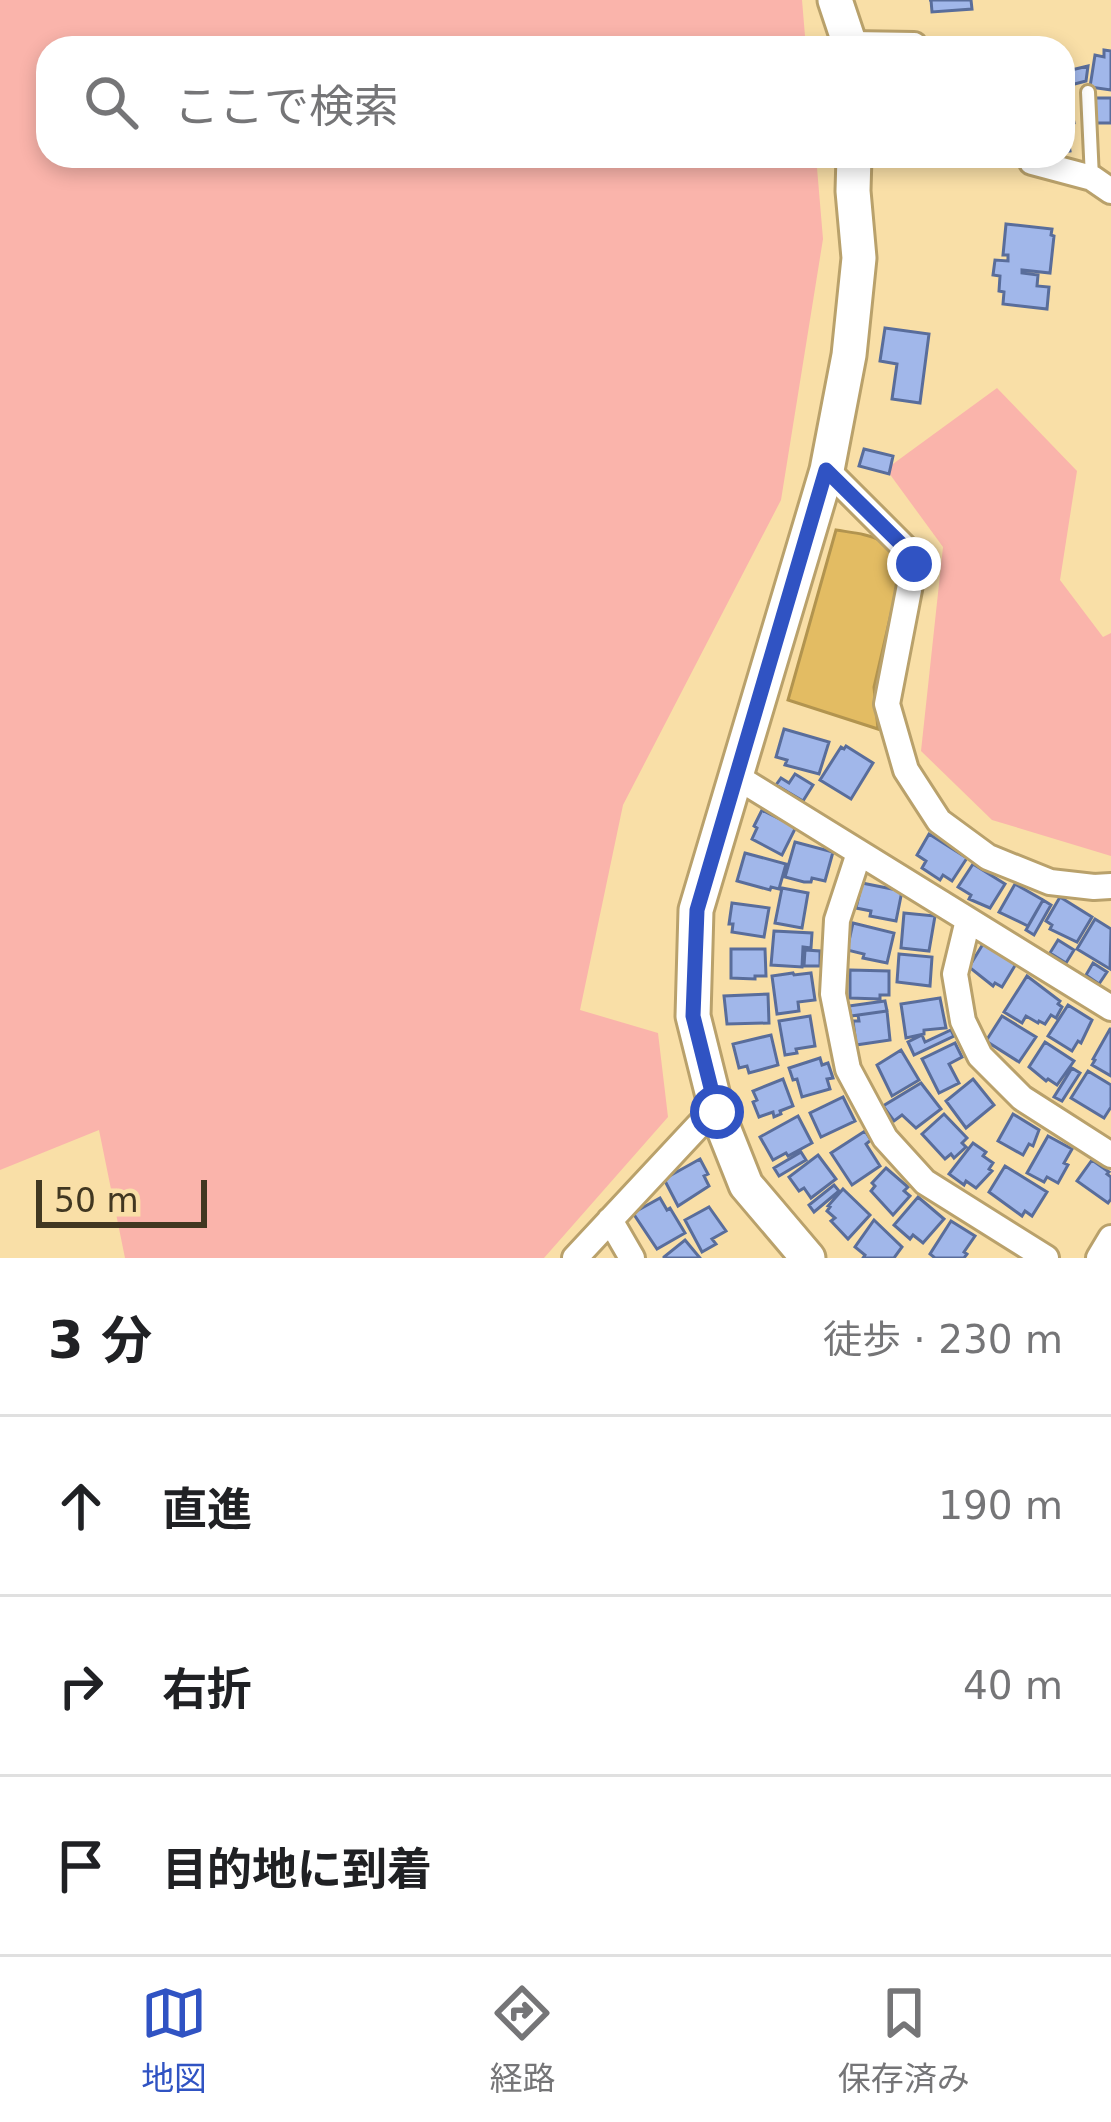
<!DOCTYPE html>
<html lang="ja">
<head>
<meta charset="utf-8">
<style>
  body { margin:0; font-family:"DejaVu Sans","Noto Sans JP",sans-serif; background:#f6f6f6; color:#202124 }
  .scale { position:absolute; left:36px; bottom:30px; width:171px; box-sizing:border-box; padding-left:12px; border:6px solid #413721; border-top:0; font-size:33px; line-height:42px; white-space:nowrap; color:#413721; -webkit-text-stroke:9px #f9dfa7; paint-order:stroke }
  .stop { position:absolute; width:36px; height:36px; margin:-27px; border:9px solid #3053c3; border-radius:50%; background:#fff }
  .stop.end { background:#3053c3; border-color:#fff; box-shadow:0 3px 12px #0008 }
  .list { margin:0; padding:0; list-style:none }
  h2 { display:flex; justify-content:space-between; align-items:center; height:156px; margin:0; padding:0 48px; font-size:51px }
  h2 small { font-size:39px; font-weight:400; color:#757577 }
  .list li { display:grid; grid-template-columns:78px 1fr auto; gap:36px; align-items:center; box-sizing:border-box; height:180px; padding:0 48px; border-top:3px solid #e0e0e0 }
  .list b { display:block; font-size:45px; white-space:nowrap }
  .list em { font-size:39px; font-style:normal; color:#757577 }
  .icon { flex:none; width:66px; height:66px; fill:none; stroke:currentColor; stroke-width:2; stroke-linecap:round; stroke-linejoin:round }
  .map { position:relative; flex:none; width:1111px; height:1258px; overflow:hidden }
  .search { position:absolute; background:#fff; box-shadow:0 6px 18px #0003; left:36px; right:36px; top:36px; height:132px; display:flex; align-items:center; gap:30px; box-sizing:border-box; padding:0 42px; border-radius:36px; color:#757577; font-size:45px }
  .sheet { height:696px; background:#fff }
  nav { display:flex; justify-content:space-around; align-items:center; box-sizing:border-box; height:168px; border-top:3px solid #e0e0e0; background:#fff; font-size:33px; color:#757577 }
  nav a { display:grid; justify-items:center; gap:6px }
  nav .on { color:#3053c3 }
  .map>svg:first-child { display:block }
  .green { fill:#fab4ab }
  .water { fill:#e3bc63; stroke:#b2944f; stroke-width:3 }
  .building { fill:#a1b7ea; stroke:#596d9b; stroke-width:3 }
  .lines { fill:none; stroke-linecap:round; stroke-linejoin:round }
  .lane-casing { stroke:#b9a16b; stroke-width:18 }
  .street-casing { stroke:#b9a16b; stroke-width:30 }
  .secondary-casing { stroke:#b9a16b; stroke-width:39 }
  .lane { stroke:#fff; stroke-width:12 }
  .street { stroke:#fff; stroke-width:24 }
  .secondary { stroke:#fff; stroke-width:33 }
  .route { stroke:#3053c3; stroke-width:15 }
</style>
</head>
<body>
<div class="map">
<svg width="1111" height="1258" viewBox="0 0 1111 1258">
  <rect width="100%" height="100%" fill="#f9dfa7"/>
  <!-- green -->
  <path class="green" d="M0,0h802l4,48h-758v108h768l7,83 -42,261 -158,305 -43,205 78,23 10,84 -124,141h-419l-26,-128 -99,40z
    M997,388l80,83 -17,109 43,57 8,-4v223l-119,-36 -71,-69 22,-204 -57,-78z"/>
  <!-- water -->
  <path class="water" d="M836,530c31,5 57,5 65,41l-27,116 4,42 -90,-29z"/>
  <!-- building -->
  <path class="building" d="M929,0h42l1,9 -40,3 -1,-12z
    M1104,50l7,1v39l-21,-3 5,-32 9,2z
    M1088,66l-2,15 -23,6v-15z
    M1095,98h16v25h-15z
    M1065,116l8,1 1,6 -3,1 1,7h-5l3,20 -7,1v-35z
    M1006,224l46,5 -1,6 3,1 -4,37 -28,-3v3l16,2 -1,11 12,1 -2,22 -44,-5 1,-12 -5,-1 1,-15 -7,-1 2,-15 13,1v-6h-5z
    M885,328l44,6 -9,69 -28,-4 5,-35 -17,-3z
    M864,449l29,7 -4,18 -30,-8z
    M784,729l45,13 -10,32 -34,-9 2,-5 -11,-3z
    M846,746l27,17 -22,36 -31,-19 21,-33 3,2z
    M795,774l18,11 -10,16 -27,-16 5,-7 8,5z
    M762,810l34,17 -14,28 -30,-16 5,-11 -3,-2z
    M929,834l38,24 -15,23 -9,-6 -3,5 -18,-12 4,-7 -9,-6z
    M795,842l38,10 -8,29 -13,-3 -1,4h-7l-19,-5z
    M745,853l41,11 -7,25 -8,-2 -1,3 -33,-9z
    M973,864l32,20 -15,24 -21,-9 2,-4 -13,-8z
    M862,883l40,8 -6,30 -26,-5 1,-5 -15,-3z
    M1015,884l28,16 -15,26 -29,-14z
    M782,888l26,5 -6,35 -27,-5z
    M1060,897l32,20 -15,25 -27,-13 2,-4 -6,-4z
    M1043,900l8,5 -17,30 -8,-5z
    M732,903l37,5 -5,29 -32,-5 1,-8h-4z
    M904,913l31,3 -6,35 -28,-3z
    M1095,919l16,10 -1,40 -33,-20z
    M853,923l41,10 -7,30 -24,-5 1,-4 -17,-4z
    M774,931l38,2 -1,15 -8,-1 -1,20 -31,-2z
    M1058,940l16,10 -8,13 -16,-10z
    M983,944l33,20 -14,23 -7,-4 -2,3 -24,-19z
    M731,949h34l1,27h-11v3l-24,-1z
    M805,950l15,1v15h-16z
    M899,954l33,3 -2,29 -33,-4z
    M1093,963l14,9 -8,12 -13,-9z
    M850,970l39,1v24h-9v4l-30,-1z
    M793,973l1,2 17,-2 4,27 -17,2 1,9 -22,3 -5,-38z
    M1027,976l33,25 -2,3 4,3 -6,11 -5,-3 -6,9 -6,-3 -1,2 -12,-7 -4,7 -18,-11z
    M768,994l1,29 -42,1 -3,-28z
    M940,998l6,30 -22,2v4l-18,4 -5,-34z
    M885,1001l2,10 -36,5 -2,-10z
    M1068,1005l24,15 -11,23 -3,-2 -6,10 -24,-15z
    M887,1011l3,29 -34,5 -3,-24h6l-1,-6z
    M810,1016l5,30 -19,3 1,4 -12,2 -6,-34z
    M1002,1016l34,21 -17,25 -33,-21z
    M1110,1029h1v47l-19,-11 3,-5 -2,-1z
    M951,1030l3,6 -40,19 -6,-13 14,-7 3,7z
    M771,1035l7,30 -29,8 -2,-7 -8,2 -6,-24z
    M1045,1042l29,19 -17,24 -9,-6 -2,2 -17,-14z
    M955,1043l7,14 -13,7 10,19 -20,10 -17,-34z
    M901,1050l18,30 -27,16 -15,-31z
    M820,1058l2,7 6,-2 5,15 -6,1 3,10 -28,8 -5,-18 -4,1 -4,-12z
    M1072,1068l8,5 -18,28 -8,-4z
    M1088,1071l23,14v22l-7,11 -33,-20z
    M783,1079l10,27 -13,5 1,3 -7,3 -1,-5 -14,5 -6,-15 4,-2 -4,-9z
    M973,1079l21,26 -28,23 -20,-27z
    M921,1083l20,26 -25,19 -14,-13 -8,6 -11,-15z
    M843,1097l12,24 -34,16 -11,-24z
    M944,1114l23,24 -5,5 4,4 -12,11 -3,-4 -6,5 -23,-25z
    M1013,1114l26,16 -6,16 -4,-2 -6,11 -25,-14z
    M798,1116l14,27 -24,13 -2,-3 -13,7 -13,-23z
    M865,1131l6,9 -5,4 14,22 -28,19 -21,-32z
    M1048,1136l24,13 -8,14 4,2 -10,18 -11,-6 -3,5 -17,-9z
    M973,1143l13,9 -3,4 10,7 -4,6 3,2 -16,17 -10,-7 -2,4 -15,-11z
    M801,1152l5,8 -27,16 -5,-8z
    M818,1155l18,24 -25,19 -7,-10 -5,3 -10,-14z
    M700,1159l8,15 -4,2 5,10 -31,20 -14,-27z
    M1092,1160l17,12 -2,2 4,3v22l-3,4 -31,-22z
    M1005,1166l42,26 -15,24 -7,-5 -3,5 -33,-24z
    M886,1168l22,19 -4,4 6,5 -17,19 -22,-24 4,-5 -3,-3z
    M834,1185l5,6 -25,21 -5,-7z
    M843,1189l27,26 -22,24 -17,-18 4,-3 -8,-7 3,-4 -2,-1z
    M918,1197l26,22 -21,24 -10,-8 -3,4 -16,-14z
    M660,1198l7,12 3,-2 15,25 -28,16 -24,-36z
    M709,1207l17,24 -14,8 4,5 -14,8 -17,-32z
    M874,1220l28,27 -8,11h-31l2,-3 -10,-8z
    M951,1221l24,15 -11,16 3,2 -3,4h-29l-5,-4z
    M685,1240l15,18h-36v-1z"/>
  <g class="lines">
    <defs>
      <path id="lane" d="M1088,92l4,86"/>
      <path id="street" d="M851,44l63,1 2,3
        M1031,156l1,6 60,16 19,13
        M827,470l80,80 7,14 -27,140 19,66 33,51 49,36 62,25 44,5 17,-1
        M737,777l374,231
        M859,853l-22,67 -4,74 15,75 37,69 40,44 121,76
        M968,920l-13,54 8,47 17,35 42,42 89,57
        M610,1220l22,38
        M575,1258l125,-134 17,-12
        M1099,1258l12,-20"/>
      <path id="secondary" d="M835,0l16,48
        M808,1258l-62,-73 -29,-73 -24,-96 3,-106 131,-440 22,-115 10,-97 -6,-67 1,-35"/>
    </defs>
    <!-- lane casing -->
    <use href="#lane" class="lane-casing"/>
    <!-- street casing -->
    <use href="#street" class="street-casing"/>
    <!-- secondary casing -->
    <use href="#secondary" class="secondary-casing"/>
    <!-- lane -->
    <use href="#lane" class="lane"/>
    <!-- street -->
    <use href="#street" class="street"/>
    <!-- secondary -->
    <use href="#secondary" class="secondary"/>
  </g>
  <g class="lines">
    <!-- route -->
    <path class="route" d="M717,1112l-24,-96 4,-106 129,-440 81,80 7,14"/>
  </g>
</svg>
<div class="scale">50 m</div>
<div class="stop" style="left:717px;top:1112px"></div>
<div class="stop end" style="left:914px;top:564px"></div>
<div class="search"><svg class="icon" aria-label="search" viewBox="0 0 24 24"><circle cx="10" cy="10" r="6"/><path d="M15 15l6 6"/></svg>ここで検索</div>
</div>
<section class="sheet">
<h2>3 分<small>徒歩 · 230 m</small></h2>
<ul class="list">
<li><svg class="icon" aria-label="ahead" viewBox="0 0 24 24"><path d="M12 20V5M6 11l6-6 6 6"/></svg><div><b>直進</b></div><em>190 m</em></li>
<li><svg class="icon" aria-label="right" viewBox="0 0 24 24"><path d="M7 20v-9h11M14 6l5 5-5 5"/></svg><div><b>右折</b></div><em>40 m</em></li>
<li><svg class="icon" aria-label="arrive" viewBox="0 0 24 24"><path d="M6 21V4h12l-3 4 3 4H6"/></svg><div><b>目的地に到着</b></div></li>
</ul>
</section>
<nav>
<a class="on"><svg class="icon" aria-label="map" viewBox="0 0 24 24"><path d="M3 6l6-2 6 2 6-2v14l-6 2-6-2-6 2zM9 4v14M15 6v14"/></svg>地図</a>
<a><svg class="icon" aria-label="directions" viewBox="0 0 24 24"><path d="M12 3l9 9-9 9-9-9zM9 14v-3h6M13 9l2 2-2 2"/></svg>経路</a>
<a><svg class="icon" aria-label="saved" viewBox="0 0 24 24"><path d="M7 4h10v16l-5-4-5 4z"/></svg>保存済み</a>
</nav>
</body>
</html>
